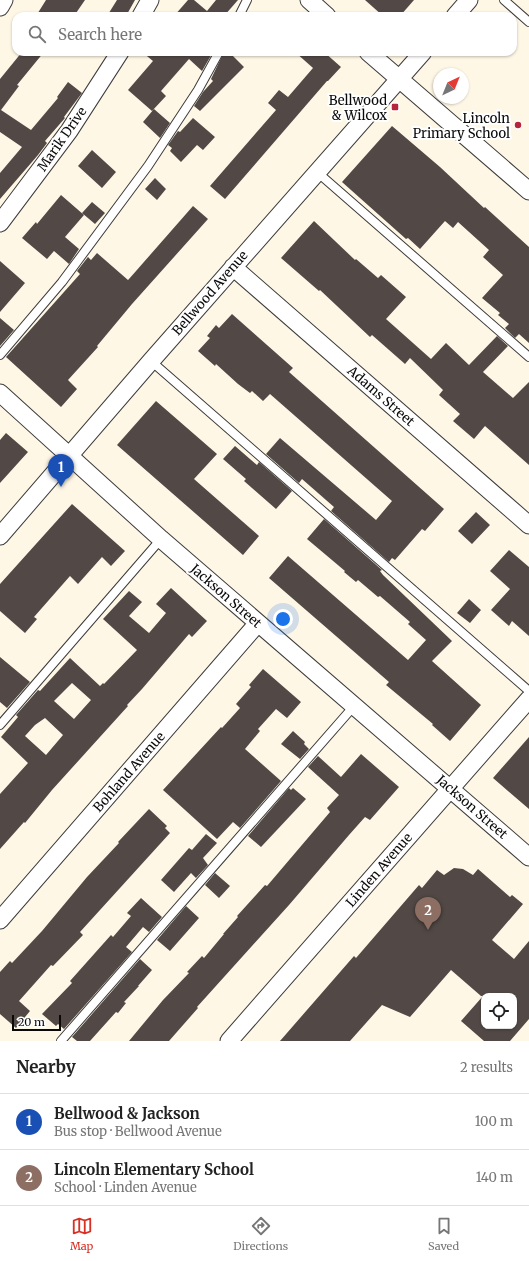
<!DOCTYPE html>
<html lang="en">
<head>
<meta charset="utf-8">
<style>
  body { margin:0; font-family:Merriweather,serif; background:#f2f2f2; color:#222 }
  .controls { position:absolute; right:12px; bottom:12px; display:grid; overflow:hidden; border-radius:8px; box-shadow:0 1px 3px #0004 }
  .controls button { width:36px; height:36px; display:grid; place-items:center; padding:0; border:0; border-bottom:1px solid #e0e0e0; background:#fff; color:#222; font:20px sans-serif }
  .compass { position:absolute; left:433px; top:68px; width:36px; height:36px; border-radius:50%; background:#fff; box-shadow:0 1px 3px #0004; rotate:43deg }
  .scale { position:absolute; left:12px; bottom:10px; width:49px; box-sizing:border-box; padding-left:4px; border:2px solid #090909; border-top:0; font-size:11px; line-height:14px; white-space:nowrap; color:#090909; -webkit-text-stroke:3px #fff; paint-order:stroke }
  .you { position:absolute; left:283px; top:619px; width:14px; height:14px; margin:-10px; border:3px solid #fff; border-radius:50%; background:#1a73e8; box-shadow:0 0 0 6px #1a73e833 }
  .badge { display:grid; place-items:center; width:26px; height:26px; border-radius:50%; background:#d93025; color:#fff; font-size:13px; font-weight:700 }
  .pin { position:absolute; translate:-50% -33px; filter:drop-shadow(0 1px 2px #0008) }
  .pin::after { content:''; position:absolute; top:21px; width:14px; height:12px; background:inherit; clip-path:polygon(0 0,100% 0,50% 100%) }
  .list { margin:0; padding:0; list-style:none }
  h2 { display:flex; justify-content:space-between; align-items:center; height:52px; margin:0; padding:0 16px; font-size:17px }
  h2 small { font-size:13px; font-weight:400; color:#767676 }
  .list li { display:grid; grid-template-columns:26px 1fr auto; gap:12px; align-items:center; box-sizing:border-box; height:56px; padding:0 16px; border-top:1px solid #e0e0e0 }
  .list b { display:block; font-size:15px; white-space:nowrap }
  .list p { margin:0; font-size:13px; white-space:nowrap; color:#767676 }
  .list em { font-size:13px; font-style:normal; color:#767676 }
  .icon { flex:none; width:22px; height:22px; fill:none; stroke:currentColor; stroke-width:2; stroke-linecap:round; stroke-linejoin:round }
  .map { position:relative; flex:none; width:529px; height:1041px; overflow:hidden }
  .search { position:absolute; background:#fff; box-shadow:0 1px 3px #0004; left:12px; right:12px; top:12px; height:44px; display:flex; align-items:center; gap:10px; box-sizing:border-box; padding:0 14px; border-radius:12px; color:#767676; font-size:15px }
  .sheet { height:164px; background:#fff }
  nav { display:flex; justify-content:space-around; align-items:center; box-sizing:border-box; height:56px; border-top:1px solid #e0e0e0; background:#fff; font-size:11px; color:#767676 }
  nav a { display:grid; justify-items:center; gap:2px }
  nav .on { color:#d93025 }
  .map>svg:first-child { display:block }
  .building { fill:#524946; fill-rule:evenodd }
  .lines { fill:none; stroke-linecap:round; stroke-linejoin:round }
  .service-casing { stroke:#3c3c3c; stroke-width:10 }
  .minor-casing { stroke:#3c3c3c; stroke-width:19 }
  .service { stroke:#fff; stroke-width:8 }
  .minor { stroke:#fff; stroke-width:17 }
  .poi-dot { fill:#b6253b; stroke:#fff; stroke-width:1.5 }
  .labels { text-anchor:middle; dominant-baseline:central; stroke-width:4; stroke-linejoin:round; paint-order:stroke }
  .poi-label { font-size:13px; fill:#090909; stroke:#fff; text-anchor:end }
  .street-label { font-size:13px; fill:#090909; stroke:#fff }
</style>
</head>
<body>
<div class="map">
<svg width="529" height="1041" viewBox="0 0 529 1041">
  <rect width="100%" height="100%" fill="#fff7e6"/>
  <!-- building -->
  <path class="building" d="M46,0h39l-11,16h-38z
    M117,0h18l-9,16h-19z
    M188,0h6l13,11 9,-11h22l-14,16h-50z
    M365,0h49l-14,16h-17z
    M22,52h22l-27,33 2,1 -18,24 30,20 27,-32 -1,-1 11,-15 14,11 -18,24 1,1 -20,23 2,2 -9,12 -38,44v-26l22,-26 -22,-15v-53z
    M142,52h71l-11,19 -13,-12 -28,32 5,5 -14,15 -24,-21 25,-29z
    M224,52h5l15,15 -44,44 -6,-5 9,-14 10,-11 -2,-2z
    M295,52h29l17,15 -13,14h-1l-102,118 -15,-13 66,-76 -8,-7 11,-13 9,7 25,-29z
    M154,109l16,14 -10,15 -17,-16z
    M193,118l22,19 -12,13 -6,-5 -16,17 -11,-11 2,-3 -4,-3 10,-14 2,1z
    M392,126l48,41 44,41 1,-1 44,40v96l-10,-9 -4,4 -10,-10 4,-4 -11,-9 2,-2 -18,-15 21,-23 -20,-18 6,-7 -31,-28 -5,6 -8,-7 -25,28 -12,-11 -2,1 -64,-57z
    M92,150l24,22 -14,16 -24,-22z
    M155,178l11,11 -9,11 -12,-11z
    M61,195l23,20 -19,22 14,12 -10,15 -15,-13 -7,8 -25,-21 14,-16 1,2z
    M92,202l13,11 -10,11 -13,-11z
    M193,206l15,13 -76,85 -35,42 1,1 -30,33 9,9 -16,18 -55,-50 74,-83 -3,-3 11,-14 3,3 6,-7 31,27 1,-1z
    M314,221l41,39 1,-1 22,19 3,-3 25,22 -20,22 45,40 15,-16 23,22 28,-29 11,10 -25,26 30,26 16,-16v83l-44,-39 -11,13 -21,-18 7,-7 -21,-19 4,-5 -33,-32 -5,6 -33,-29 -2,2 -50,-47 -1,1 -38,-33z
    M0,261l25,22 -25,29z
    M232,314l61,54 -4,4 155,137 -19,22 -3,-2 -27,31 -3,-2 -3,4 -58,-51 3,-4 -32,-28 -3,4 -33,-29 14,-16 96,82 16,-19 -122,-107 -7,7 -11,-10 -2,2 -12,-9 -22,-20 -1,2 -17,-15 12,-13 -3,-2 9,-11 3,3z
    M0,318l14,12 -14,16z
    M156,401l61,53 -23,25 65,57 -16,19 -126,-110z
    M6,433l22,19 -28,31v-43z
    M235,446l22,19 2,-3 33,29 -16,18 -32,-28 2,-2 -23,-20z
    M72,504l53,47 -14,15 -9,-9 -24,27 -8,-8 -36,41 3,2 -12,14 -25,-22v-27z
    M476,512l14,13 -18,19 -14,-13z
    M324,519l58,51 -2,1 3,4 69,66 -20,20 49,44 -31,36 -18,-16 1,-1 -47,-39 3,-3 -120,-104 19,-22 120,104 18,-20 -18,-16 2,-2 -30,-26 -2,1 -20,-17 -2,2 -12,-10 1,-1 -38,-32z
    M509,550l20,17v69l-17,-15 -3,5 -18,-16 19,-21 -20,-18z
    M171,588l36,33 -15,16 -3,-3 -47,55 -15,16 1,1 -76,84 -27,33 -1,-1 -24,27v-55l28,-31 -27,-26 17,-20 -2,-2 22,-25 2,1 30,-33 30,28 3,-3 1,1 33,-34 -34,-31 26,-28 13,11 -13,14 20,17 17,-20 -10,-9zM72,683l19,17 -17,19 -20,-18zM45,718l18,17 -17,20 -21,-19 10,-11z
    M469,599l12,11 -11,13 -13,-10z
    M0,657l30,25 -23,26 -7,-6z
    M263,669l38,33 -14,16 -11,-9 -18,20 2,2 -15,18 36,32 -41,47 -7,-6 -16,17 -54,-49 58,-63 1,1 18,-20 -4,-4 15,-17 -2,-2z
    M293,731l12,11 -1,2 5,5 -9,10 -19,-15z
    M529,737v72l-36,-31z
    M361,754l38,33 -29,33 -5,-3 -16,18 -60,70 -92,102 1,1 -29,33h-40l34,-41 26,-27 -2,-1 15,-16 2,2 20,-24h-1l15,-17 -1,-1 28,-31 2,1 63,-74 -3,-4 12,-13 -31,-28 10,-11 23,21z
    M289,788l2,2 2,-2 13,11 -45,48 -13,-11z
    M149,809l18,17 -2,2 5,5 -90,99 3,3 -30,31 -2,-1 -32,36 11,10 -14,17 -16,-14v-42l10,-11 2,2 30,-32 45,-54 32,-34 -1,-1z
    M206,834l11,9 -14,15 5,7 -12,13 -5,-5 -17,19 -13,-12 28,-32 3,2z
    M454,868l9,1 10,6 5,-6 32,28 2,-2 11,9 -31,36 22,19 15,-18v78l-19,22h-26l-23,-20 22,-25h-2l-30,-26 -41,47 -28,-12 -32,36h-70l74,-85 2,2 63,-73 3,3 15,-18 7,5zM484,996h30v30h-30z
    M215,873l15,13 -11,12 -14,-13z
    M141,898l21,19 -13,15 -6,-5 -17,20 6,5 -68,77 -6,-5 -2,2 -14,-12 30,-31 -2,-2 41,-46 2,2 18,-21 -4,-3z
    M186,906l13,12 -29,33 -13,-11z
    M140,959l12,11 -14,16h1l-15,16 2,1 -8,10 -2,-1 -26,29h-13l-5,-4z"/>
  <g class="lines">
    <defs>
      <path id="service" d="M504,0l25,22
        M239,16l8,-16
        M317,172l212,185
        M0,355l62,-73 86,-116 50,-76 21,-38
        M151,361l378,330
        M0,725l161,-186
        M61,1041l293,-335"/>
      <path id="minor" d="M309,0l18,16
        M0,7l4,-7
        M141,16l9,-16
        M455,16l14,-16
        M368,52l161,139
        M0,223l69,-92 51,-79
        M233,267l296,258
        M0,393l161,146 368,318
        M0,536l151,-175 272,-309
        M0,920l258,-297
        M229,1041l300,-342"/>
    </defs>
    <!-- service casing -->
    <use href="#service" class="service-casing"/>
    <!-- minor casing -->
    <use href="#minor" class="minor-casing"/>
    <!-- service -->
    <use href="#service" class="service"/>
    <!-- minor -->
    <use href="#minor" class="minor"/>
  </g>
  <!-- markers -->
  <g class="poi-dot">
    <rect x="391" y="103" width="8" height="8" rx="2"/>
    <circle cx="518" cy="125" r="4"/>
  </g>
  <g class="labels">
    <!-- poi labels -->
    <g class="poi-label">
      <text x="387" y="100">Bellwood<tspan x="387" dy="15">&amp; Wilcox</tspan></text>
      <text x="510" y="118">Lincoln<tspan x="510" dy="15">Primary School</tspan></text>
    </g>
    <!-- street labels -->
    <g class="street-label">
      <text transform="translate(62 139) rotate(-55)">Marik Drive</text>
      <text transform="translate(210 293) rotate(-49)">Bellwood Avenue</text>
      <text transform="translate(381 396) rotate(41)">Adams Street</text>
      <text transform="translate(226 596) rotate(41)">Jackson Street</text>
      <text transform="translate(129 772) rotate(-49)">Bohland Avenue</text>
      <text transform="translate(472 807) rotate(41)">Jackson Street</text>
      <text transform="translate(379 870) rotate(-49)">Linden Avenue</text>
    </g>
  </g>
</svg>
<div class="controls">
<button><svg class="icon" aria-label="locate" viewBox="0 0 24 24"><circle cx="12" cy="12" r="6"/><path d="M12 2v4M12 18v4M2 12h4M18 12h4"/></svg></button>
</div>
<svg class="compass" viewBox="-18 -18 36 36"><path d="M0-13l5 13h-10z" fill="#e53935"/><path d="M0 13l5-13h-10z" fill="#767676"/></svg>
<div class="scale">20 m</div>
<div class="you"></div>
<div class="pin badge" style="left:61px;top:487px;background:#1a4fb4">1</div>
<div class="pin badge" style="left:428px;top:930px;background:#8d6e63">2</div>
<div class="search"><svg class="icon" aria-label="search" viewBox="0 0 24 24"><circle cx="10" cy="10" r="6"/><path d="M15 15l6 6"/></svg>Search here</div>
</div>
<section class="sheet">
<h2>Nearby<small>2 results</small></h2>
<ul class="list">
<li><span class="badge" style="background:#1a4fb4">1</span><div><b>Bellwood &amp; Jackson</b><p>Bus stop · Bellwood Avenue</p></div><em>100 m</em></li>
<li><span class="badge" style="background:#8d6e63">2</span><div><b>Lincoln Elementary School</b><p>School · Linden Avenue</p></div><em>140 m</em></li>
</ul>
</section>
<nav>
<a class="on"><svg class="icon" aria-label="map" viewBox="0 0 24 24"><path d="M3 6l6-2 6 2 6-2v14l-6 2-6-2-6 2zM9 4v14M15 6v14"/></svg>Map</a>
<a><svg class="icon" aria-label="directions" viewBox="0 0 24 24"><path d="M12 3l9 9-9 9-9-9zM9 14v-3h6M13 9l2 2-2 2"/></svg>Directions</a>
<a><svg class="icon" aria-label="saved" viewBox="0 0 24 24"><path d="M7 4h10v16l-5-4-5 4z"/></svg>Saved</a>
</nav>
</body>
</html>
